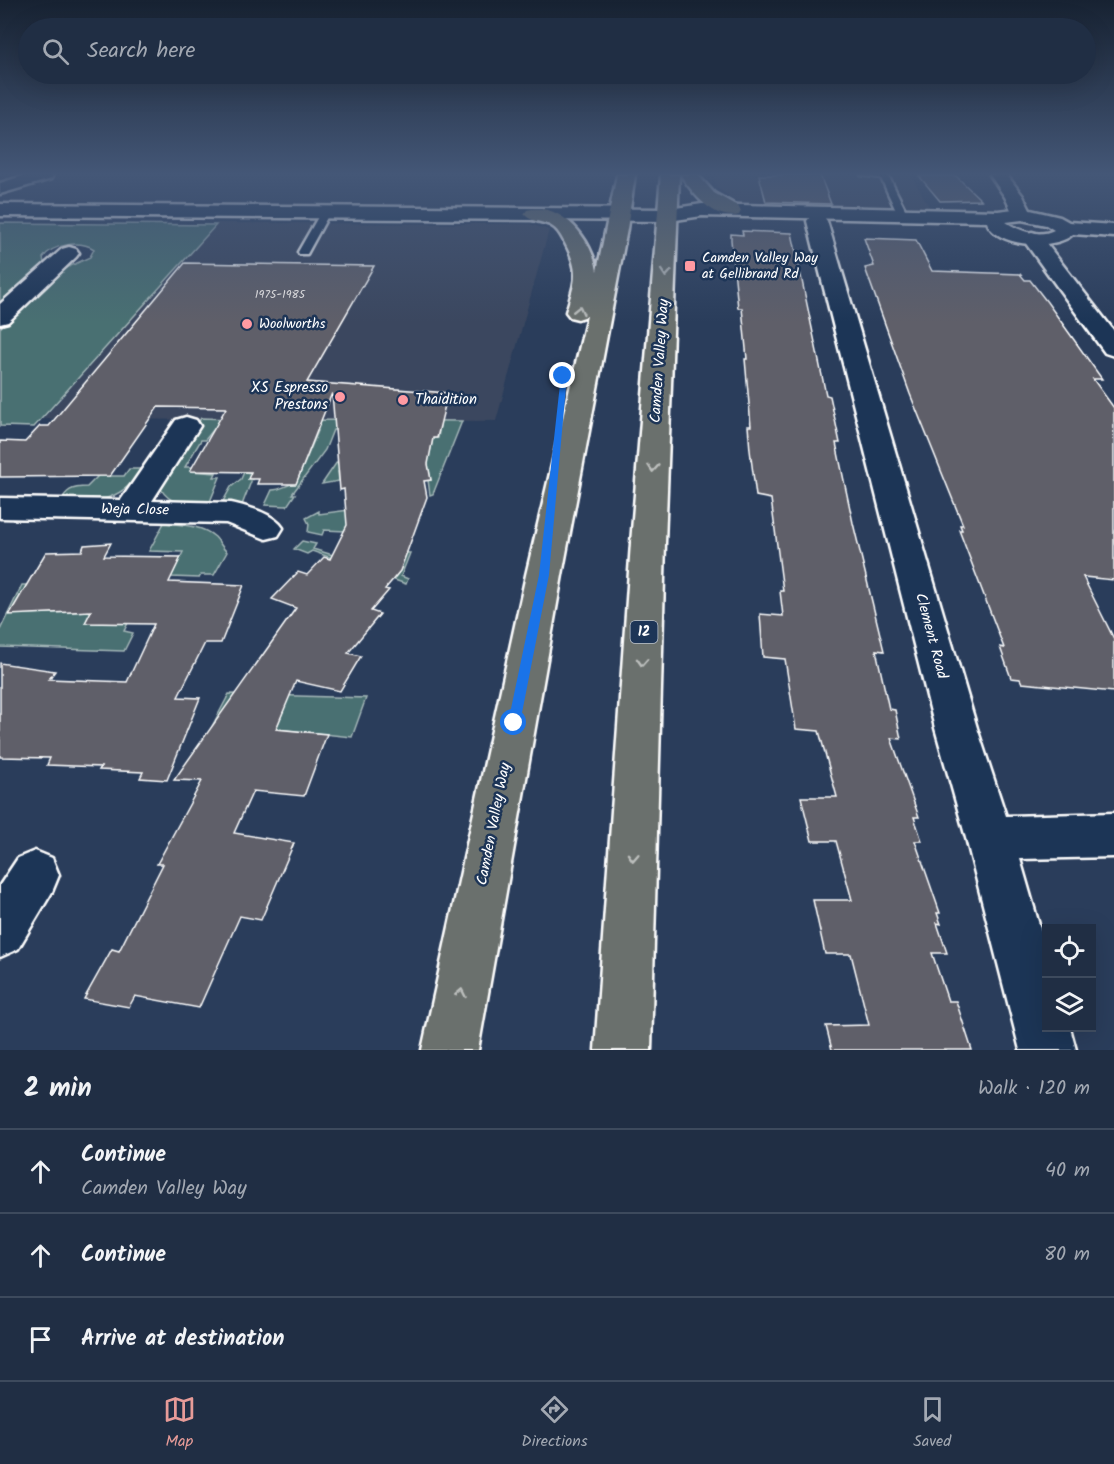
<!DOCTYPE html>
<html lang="en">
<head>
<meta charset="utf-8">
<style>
  body { margin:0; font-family:Kalam,sans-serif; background:#28364b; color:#f1f3f6 }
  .controls { position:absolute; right:18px; bottom:18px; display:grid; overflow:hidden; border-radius:0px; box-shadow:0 6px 24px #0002 }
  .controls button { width:54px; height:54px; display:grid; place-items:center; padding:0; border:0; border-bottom:2px solid #3d4a5d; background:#202e44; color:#f1f3f6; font:30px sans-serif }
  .stop { position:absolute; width:18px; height:18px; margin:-14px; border:4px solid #1a73e8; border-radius:50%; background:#fff }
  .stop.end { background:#1a73e8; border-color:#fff; box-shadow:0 2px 6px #0008 }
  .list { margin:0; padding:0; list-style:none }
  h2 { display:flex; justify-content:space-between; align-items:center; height:78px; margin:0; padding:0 24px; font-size:26px }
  h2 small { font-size:20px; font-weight:400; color:#a2a8b2 }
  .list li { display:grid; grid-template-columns:39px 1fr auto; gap:18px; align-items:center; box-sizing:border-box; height:84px; padding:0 24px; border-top:2px solid #3d4a5d }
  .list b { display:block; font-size:22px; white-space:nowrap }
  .list p { margin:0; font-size:20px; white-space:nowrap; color:#a2a8b2 }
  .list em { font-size:20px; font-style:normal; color:#a2a8b2 }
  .icon { flex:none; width:33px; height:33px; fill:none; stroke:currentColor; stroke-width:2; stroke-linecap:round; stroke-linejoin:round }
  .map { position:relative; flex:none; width:1114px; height:1050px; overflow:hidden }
  .search { position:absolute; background:#202e44; box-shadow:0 6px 24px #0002; left:18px; right:18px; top:18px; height:66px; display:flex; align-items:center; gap:15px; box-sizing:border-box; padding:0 21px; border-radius:33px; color:#a2a8b2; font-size:22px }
  .sheet { height:330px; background:#202e44 }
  nav { display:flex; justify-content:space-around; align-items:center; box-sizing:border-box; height:84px; border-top:2px solid #3d4a5d; background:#202e44; font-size:16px; color:#a2a8b2 }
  nav a { display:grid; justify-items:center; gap:3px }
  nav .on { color:#e69b98 }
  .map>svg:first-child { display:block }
  .built { fill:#3a475f }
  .green { fill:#4a6f72; stroke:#a4b7b8; stroke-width:1.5 }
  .building { fill:#5e5e69; stroke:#fff; stroke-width:1.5 }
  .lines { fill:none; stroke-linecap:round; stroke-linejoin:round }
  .service-casing { stroke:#fff; stroke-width:5 }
  .minor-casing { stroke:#fff; stroke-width:5 }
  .tertiary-casing { stroke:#fff; stroke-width:5 }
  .primary-casing { stroke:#fff; stroke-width:5 }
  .service { fill:#1d3557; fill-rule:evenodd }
  .minor { fill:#1d3557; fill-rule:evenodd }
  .tertiary { fill:#1d3557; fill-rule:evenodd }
  .primary { fill:#6b706d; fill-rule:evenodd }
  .oneway { stroke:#bcbfbd }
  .route { fill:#1a73e8 }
  .poi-dot { fill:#ff9aa2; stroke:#1d3557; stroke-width:2 }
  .labels { text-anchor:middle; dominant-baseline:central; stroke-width:5; stroke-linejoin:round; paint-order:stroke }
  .number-label { font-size:12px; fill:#d7d7da }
  .far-poi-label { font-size:14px; fill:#fff; stroke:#1d3557; text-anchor:start }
  .shield { fill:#1d3557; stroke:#bbc2cd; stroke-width:1.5 }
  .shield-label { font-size:14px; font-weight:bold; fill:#fff }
  .street-label { font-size:15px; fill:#fff; stroke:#1d3557 }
  .poi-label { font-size:15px; fill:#fff; stroke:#1d3557; text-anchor:end }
</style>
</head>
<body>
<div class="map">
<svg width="1114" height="1050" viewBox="0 0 1114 1050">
  <rect width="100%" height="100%" fill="#2a3d5b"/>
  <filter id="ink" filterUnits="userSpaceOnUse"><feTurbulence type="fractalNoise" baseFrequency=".0167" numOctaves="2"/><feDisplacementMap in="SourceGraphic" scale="12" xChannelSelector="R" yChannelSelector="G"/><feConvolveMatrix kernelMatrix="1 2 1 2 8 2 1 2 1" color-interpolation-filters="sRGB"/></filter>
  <g filter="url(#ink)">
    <!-- built -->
    <path class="built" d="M715,175h196l19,33 -193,-6 -21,-15z
      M217,223l313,1 19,6 -53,191 -453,-2z"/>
    <!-- green -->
    <path class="green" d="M0,223l216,2 -182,202 -34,-1v-98l62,-58 28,-13 4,-8c-14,-9 -42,-5 -51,9l2,10 -45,40z
      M201,418l62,2 -49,9 -9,11h-4l-16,27h7l-2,4 26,2 -2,4h6l-11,27c-18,0 -38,3 -48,-15l2,-7z
      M291,420l171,1 -29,73 -3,1 -2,-15h3l-4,-21 -89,13 1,9 -17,3 19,-28 89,-4 3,-14h5l2,-13 -95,3 -12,2 -8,20 -33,44h3l-8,12 -22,-1 7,-15c10,0 15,-6 24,-7l22,-52 -28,-1z
      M129,469h14c-23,34 -46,32 -84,34 8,-13 12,-16 28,-16l11,-11h26z
      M244,472l7,1 1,6 -10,26h-21l10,-18 10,-8z
      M357,509l-11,22 -22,-1 -2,5 -14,-3 1,-8 -3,-6 13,-7v3z
      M164,523c18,2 37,2 51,14 5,5 7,11 12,15l-13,23h-13l-2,3 -28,-1 12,-25 -34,-1z
      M302,541l14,3 -3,5 33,10 35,-7 29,1 -9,23 7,3 -2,5 -94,-33 -5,3 -13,-5z
      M22,585h6l-3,29 52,-2 5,-10 14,1 -11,20h43l-4,8 9,2 -9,18 -124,-4v-17z
      M229,694l137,4 -14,39 -76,-8 7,-18 -85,42z"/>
    <!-- building -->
    <path class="building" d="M759,175h61l11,29 -65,-2z
      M919,176h37l25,24 -41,1z
      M742,231l50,2 34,162 4,1 10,47h-4l17,80 31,128 -8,-1 13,59 6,1 6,29 -10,-1 28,79h-5l8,24h-7l25,72h-3l4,11 -4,-1 10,30h-15l16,48h8l16,49h-140l-6,-24 43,-1 -18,-71h-26l-12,-54h39l-16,-59h-24l-11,-44h36l-18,-66 -23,-2 -11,-70 -22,-2 -3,-43 23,2 -3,-25h3l-12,-92 -15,-3 -6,-46 -2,-24h3l-6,-67h2l-5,-51h-4l-7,-68v-6l12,1z
      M864,238l52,2 16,31 88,3 5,6h5l17,22 55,77h-9l21,29v172l-31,-3 31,62v53l-92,-9 -2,-4 -9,-1 -11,-31 4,1 -45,-118h3l-2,-5h3l-53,-131 -45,-126 9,-2z
      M185,263l189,3 -67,116 141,11 -11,45h-4l-5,26 3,16 -7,1 3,16 -27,74 -15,18 4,1 -18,21 9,3 -32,39 13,3 -21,35 -44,-10 -20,48 51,5 -23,62 -51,-5 -19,42 60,10 -33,77 -21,-4 -41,92 -64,-12 -6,11 -45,-8 28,-50 7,2 44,-87h-6l45,-83 -28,-1 122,-172 -24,-9 26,-27 9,3 17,-18 6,2 17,-34 -3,-36 -4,1 -8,-97 -36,91h-39l2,-5h-11l3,-7 -61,-1 36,-63 -68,-1 -48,69 -110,1v-36l25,1 15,-16h9z
      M111,543l-7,13 77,1 -12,25 75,3 -23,58h-16l-27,54 22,1 -33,82 -27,-2 3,-6 -44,-2 2,-3 -54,-2 3,-7 -50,-1v-94l55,8 -6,8 78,3 27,-58 -69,-1 6,-12 -82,4 37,-63 36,-1 2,-6z"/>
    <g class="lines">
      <defs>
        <path id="service" d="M861,175h27l20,40 -2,2 -8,-2 -17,-37z
          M322,210l8,2 -23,42h-8l-1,-2z"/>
        <path id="minor" d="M990,175h17l16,21 9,18 -3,4h-14l-10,-21z
          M817,215l7,2 3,4 150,507 29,88 108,-3v44l-94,2 26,90v79h24l6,22h-56l-54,-212 -31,-110 -128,-507 3,-4z
          M1032,232l7,2 75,97v25l-9,-3 -83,-115 3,-4z
          M69,247l7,2 3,4 -3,4 -68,65 -8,2v-20l62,-55z
          M186,417l10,3 4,6 -48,75 79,2c17,4 42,10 52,25l-5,8 -12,3 -40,-16 -226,-5v-20l121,2 55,-80z
          M35,851l17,7 7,17 -7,17 -34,57 -18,8v-72l18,-27z"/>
        <path id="tertiary" d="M26,175h27l-2,4 -51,15v-11z
          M0,204l669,5 33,-5 296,7 24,-3 38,9 9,5 45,3v12l-41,-3c-17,17 -78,13 -86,-12l-285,-6 -33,5 -669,-5zM1022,220l24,5 8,5c-15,8 -35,1 -48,-8z"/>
        <path id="primary" d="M617,175h18l-8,54 -65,346 -84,475h-56l104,-475 61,-259 -9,3 -8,-2 -4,-5c9,-30 15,-39 -1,-69 -4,-7 -7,-14 -15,-18 -8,-4 -20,-3 -26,-11l3,-4c35,-9 66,31 70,61z
          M661,175h18l-14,368 -14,507h-56l36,-507z
          M681,175h17l16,18 25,14 2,4 -2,4c-25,6 -46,-21 -58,-40z"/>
      </defs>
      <!-- service casing -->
      <use href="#service" class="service-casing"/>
      <!-- minor casing -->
      <use href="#minor" class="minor-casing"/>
      <!-- tertiary casing -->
      <use href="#tertiary" class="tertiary-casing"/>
      <!-- primary casing -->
      <use href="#primary" class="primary-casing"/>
      <!-- service -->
      <use href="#service" class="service"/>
      <!-- minor -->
      <use href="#minor" class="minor"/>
      <!-- tertiary -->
      <use href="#tertiary" class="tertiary"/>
      <!-- primary -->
      <use href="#primary" class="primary"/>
    </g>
    <!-- one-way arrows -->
    <defs><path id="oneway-chevron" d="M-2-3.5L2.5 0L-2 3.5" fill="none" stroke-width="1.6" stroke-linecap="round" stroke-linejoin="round" transform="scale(1.5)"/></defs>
    <g class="oneway">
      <use href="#oneway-chevron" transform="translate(666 273) rotate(94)"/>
      <use href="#oneway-chevron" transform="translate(579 310) rotate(-77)"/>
      <use href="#oneway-chevron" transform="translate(653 468) rotate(94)"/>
      <use href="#oneway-chevron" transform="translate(642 662) rotate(93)"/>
      <use href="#oneway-chevron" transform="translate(633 857) rotate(93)"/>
      <use href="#oneway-chevron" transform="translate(461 993) rotate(-79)"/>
    </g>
  </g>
  <!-- sky -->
  <linearGradient id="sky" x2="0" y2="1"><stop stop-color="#172232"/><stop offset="0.54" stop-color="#445777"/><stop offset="1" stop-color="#445777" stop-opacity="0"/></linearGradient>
  <rect width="1114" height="322" fill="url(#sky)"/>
  <!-- route -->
  <path class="route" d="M561,375l6,1 -18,199 -29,148 -6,5 -6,-5 31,-148z"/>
  <!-- markers -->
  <g class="poi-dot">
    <rect x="684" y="260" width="12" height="12" rx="3"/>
    <circle cx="247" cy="324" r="6"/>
    <circle cx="340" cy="397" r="6"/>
    <circle cx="403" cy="400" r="6"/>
  </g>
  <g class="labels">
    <!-- number labels -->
    <g class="number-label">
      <text x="280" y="294">1975-1985</text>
    </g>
    <!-- far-poi labels -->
    <g class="far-poi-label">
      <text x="702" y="258">Camden Valley Way<tspan x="702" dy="16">at Gellibrand Rd</tspan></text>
      <text x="259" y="324">Woolworths</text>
    </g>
    <!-- shield labels -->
    <rect class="shield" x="630.5" y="621" width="27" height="22" rx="4.5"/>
    <g class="shield-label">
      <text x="644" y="632">12</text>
    </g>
    <!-- street labels -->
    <g class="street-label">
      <text transform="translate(660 361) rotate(-86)">Camden Valley Way</text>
      <text transform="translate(135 510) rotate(1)">Weja Close</text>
      <text transform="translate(931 636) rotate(75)">Clement Road</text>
      <text transform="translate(494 824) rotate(-79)">Camden Valley Way</text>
    </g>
    <!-- poi labels -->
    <g class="poi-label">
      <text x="328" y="388">XS Espresso<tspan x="328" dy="17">Prestons</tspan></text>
      <text x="415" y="400" text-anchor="start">Thaidition</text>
    </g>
  </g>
</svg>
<div class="controls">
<button><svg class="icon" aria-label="locate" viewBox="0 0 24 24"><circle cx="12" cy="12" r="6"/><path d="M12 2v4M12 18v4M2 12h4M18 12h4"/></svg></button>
<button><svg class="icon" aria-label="layers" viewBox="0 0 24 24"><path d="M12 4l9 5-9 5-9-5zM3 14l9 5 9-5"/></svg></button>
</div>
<div class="stop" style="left:514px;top:723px"></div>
<div class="stop end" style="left:563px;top:376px"></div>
<div class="search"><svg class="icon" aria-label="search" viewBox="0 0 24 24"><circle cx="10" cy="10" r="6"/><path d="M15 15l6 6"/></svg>Search here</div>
</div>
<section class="sheet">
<h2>2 min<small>Walk · 120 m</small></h2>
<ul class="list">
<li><svg class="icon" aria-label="ahead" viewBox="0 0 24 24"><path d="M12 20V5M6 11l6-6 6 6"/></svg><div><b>Continue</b><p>Camden Valley Way</p></div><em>40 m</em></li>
<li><svg class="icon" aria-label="ahead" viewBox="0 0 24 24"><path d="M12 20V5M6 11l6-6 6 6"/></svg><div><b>Continue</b></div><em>80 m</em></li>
<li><svg class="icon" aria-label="arrive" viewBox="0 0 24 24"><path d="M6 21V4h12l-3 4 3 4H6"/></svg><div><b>Arrive at destination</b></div></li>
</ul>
</section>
<nav>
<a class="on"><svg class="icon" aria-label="map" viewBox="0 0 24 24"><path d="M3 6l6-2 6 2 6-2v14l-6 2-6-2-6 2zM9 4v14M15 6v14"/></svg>Map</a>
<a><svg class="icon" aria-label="directions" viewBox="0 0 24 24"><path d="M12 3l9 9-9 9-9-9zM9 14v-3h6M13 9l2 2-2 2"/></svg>Directions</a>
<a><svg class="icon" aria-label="saved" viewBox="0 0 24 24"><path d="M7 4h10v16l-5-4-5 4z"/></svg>Saved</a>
</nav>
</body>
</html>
